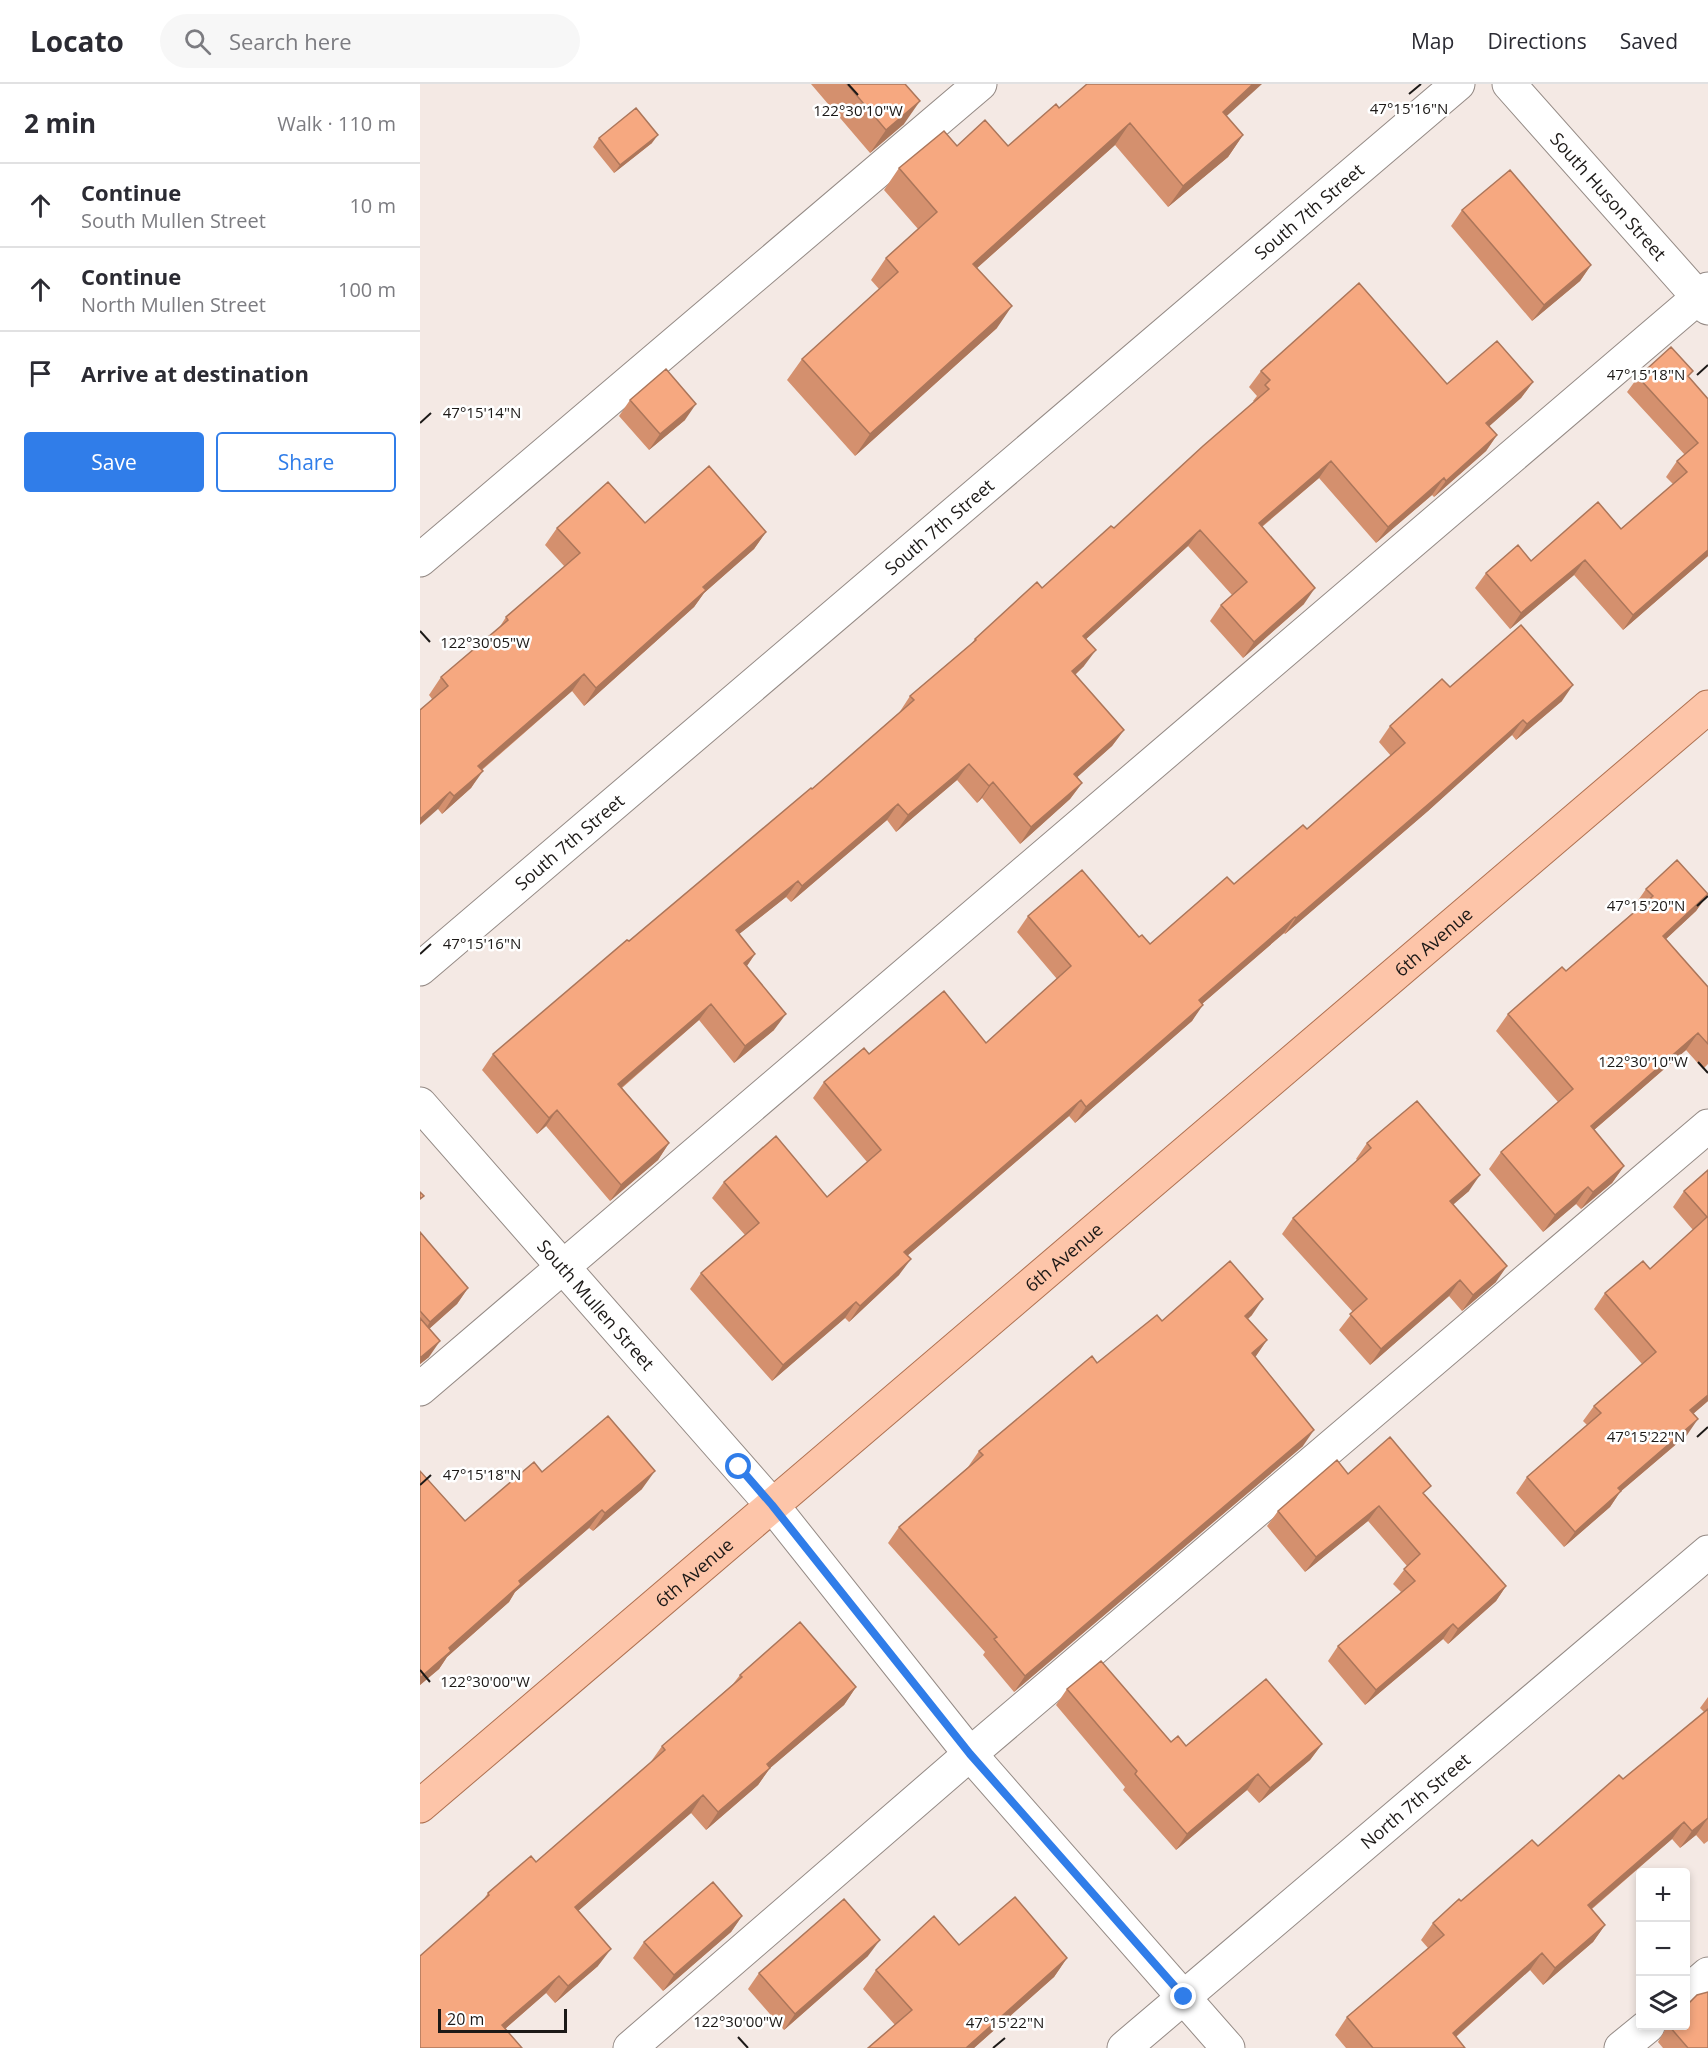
<!DOCTYPE html>
<html lang="en">
<head>
<meta charset="utf-8">
<style>
  body { margin:0; font-family:"Open Sans",sans-serif; background:#f7f7f7; color:#2b2b33 }
  .controls { position:absolute; right:18px; bottom:18px; display:grid; overflow:hidden; border-radius:6px; box-shadow:0 3px 9px #0003 }
  .controls button { width:54px; height:54px; display:grid; place-items:center; padding:0; border:0; border-bottom:2px solid #e1e1e2; background:#fff; color:#2b2b33; font:30px sans-serif }
  .scale { position:absolute; left:18px; bottom:15px; width:129px; box-sizing:border-box; padding-left:6px; border:3px solid #1c1917; border-top:0; font-size:16px; line-height:21px; white-space:nowrap; color:#1c1917; -webkit-text-stroke:4px #fff; paint-order:stroke }
  .stop { position:absolute; width:18px; height:18px; margin:-14px; border:4px solid #307de9; border-radius:50%; background:#fff }
  .stop.end { background:#307de9; border-color:#fff; box-shadow:0 2px 6px #0008 }
  .list { margin:0; padding:0; list-style:none }
  h2 { display:flex; justify-content:space-between; align-items:center; height:78px; margin:0; padding:0 24px; font-size:26px }
  h2 small { font-size:20px; font-weight:400; color:#7c7c81 }
  .list li { display:grid; grid-template-columns:39px 1fr auto; gap:18px; align-items:center; box-sizing:border-box; height:84px; padding:0 24px; border-top:2px solid #e1e1e2 }
  .list b { display:block; font-size:22px; white-space:nowrap }
  .list p { margin:0; font-size:20px; white-space:nowrap; color:#7c7c81 }
  .list em { font-size:20px; font-style:normal; color:#7c7c81 }
  .actions { display:flex; gap:12px; padding:18px 24px }
  .actions a { flex:1; padding:14px 0; border:2px solid #307de9; border-radius:6px; text-align:center; font-size:21px; color:#307de9 }
  .actions .main { background:#307de9; color:#fff }
  .icon { flex:none; width:33px; height:33px; fill:none; stroke:currentColor; stroke-width:2; stroke-linecap:round; stroke-linejoin:round }
  .map { position:relative; flex:none; width:1288px; height:1964px; overflow:hidden }
  header { display:flex; align-items:center; gap:36px; box-sizing:border-box; height:84px; padding:0 30px; background:#fff; border-bottom:2px solid #e1e1e2 }
  header strong { font-size:28px }
  nav { display:flex; gap:33px; margin-inline-start:auto; font-size:21px }
  .search { width:420px; height:54px; background:#f7f7f7; display:flex; align-items:center; gap:15px; box-sizing:border-box; padding:0 21px; border-radius:33px; color:#7c7c81; font-size:22px }
  main { display:flex }
  aside { flex:1; background:#fff }
  .map>svg:first-child { display:block }
  .lines { fill:none; stroke-linecap:round; stroke-linejoin:round }
  .minor-casing { stroke:#948a85; stroke-width:35 }
  .major-casing { stroke:#ae7050; stroke-width:35 }
  .minor { stroke:#fff; stroke-width:33 }
  .major { stroke:#fdc5a9; stroke-width:33 }
  .wall { fill:#d4906e }
  .shaded-wall { fill:#ac765a }
  .building { fill:#f6a880; stroke:#ac765a; stroke-width:1.5 }
  .route { stroke:#307de9; stroke-width:8 }
  .ticks { fill:none; stroke:#1c1917; stroke-width:2 }
  .labels { text-anchor:middle; dominant-baseline:central; stroke-width:5; stroke-linejoin:round; paint-order:stroke }
  .street-label { font-size:18px; fill:#1c1917; stroke:#fff }
  .ticks-label { font-size:15px; text-anchor:middle; fill:#1c1917; stroke:#fff; stroke-width:5; stroke-linejoin:round; paint-order:stroke }
</style>
</head>
<body>
<header>
<strong>Locato</strong>
<div class="search"><svg class="icon" aria-label="search" viewBox="0 0 24 24"><circle cx="10" cy="10" r="6"/><path d="M15 15l6 6"/></svg>Search here</div>
<nav><a>Map</a><a>Directions</a><a>Saved</a></nav>
</header>
<main>
<aside>
<h2>2 min<small>Walk · 110 m</small></h2>
<ul class="list">
<li><svg class="icon" aria-label="ahead" viewBox="0 0 24 24"><path d="M12 20V5M6 11l6-6 6 6"/></svg><div><b>Continue</b><p>South Mullen Street</p></div><em>10 m</em></li>
<li><svg class="icon" aria-label="ahead" viewBox="0 0 24 24"><path d="M12 20V5M6 11l6-6 6 6"/></svg><div><b>Continue</b><p>North Mullen Street</p></div><em>100 m</em></li>
<li><svg class="icon" aria-label="arrive" viewBox="0 0 24 24"><path d="M6 21V4h12l-3 4 3 4H6"/></svg><div><b>Arrive at destination</b></div></li>
</ul>
<div class="actions"><a class="main">Save</a><a>Share</a></div>
</aside>
<div class="map">
<svg width="1288" height="1964" viewBox="0 0 1288 1964">
  <rect width="100%" height="100%" fill="#f4e9e4"/>
  <g class="lines">
    <defs>
      <g id="minor">
        <path id="s1" d="M1089,0l199,224"/>
        <path d="M0,476l560,-476"/>
        <path id="s2" d="M0,885l1038,-885"/>
        <path id="s3" d="M0,1020l352,401 198,249 258,294"/>
        <path d="M0,1305l1288,-1100"/>
        <path d="M1266,1909l22,-19"/>
        <path d="M210,1964l340,-294 738,-628"/>
        <path id="s4" d="M704,1964l584,-496"/>
        <path d="M1201,1964l27,-22"/>
      </g>
      <g id="major">
        <path id="s5" d="M0,1722l1288,-1099"/>
      </g>
    </defs>
    <!-- minor casing -->
    <use href="#minor" class="minor-casing"/>
    <!-- major casing -->
    <use href="#major" class="major-casing"/>
    <!-- minor -->
    <use href="#minor" class="minor"/>
    <!-- major -->
    <use href="#major" class="major"/>
  </g>
  <!-- wall -->
  <path class="wall" d="M391,0h94l-1,40 -34,29z
    M639,24l167,8 17,19 -15,22 -60,50 -53,-62 -138,123 20,60 -142,128 -68,-76 15,-21 77,-70 -8,-9 15,-22 32,-29 -34,-39 15,-22 58,-22h51z
    M179,54l53,5 -38,30 -21,-26z
    M1042,126l129,55 -11,16 -48,40 -81,-95z
    M841,287l186,13 86,-2 -12,16 -32,28 8,9 -11,16 -52,46 -2,-2 -56,48 -57,-65 -57,49 42,77 -61,54 -33,-37 11,-16 11,-10 -44,-49 -102,93 -2,27 -9,9 49,55 -12,16 -35,31 5,6 -12,16 -50,45 -38,-46 -5,5 -20,-23 -61,52 -9,-12 -96,82 -5,-5 -47,37 16,20 -8,12 27,64 -40,33 -35,-43 -77,68 47,55 -11,17 -48,41 -64,-75 -9,8 -55,-64 11,-16 319,-265 87,-76 11,-17 61,-52 4,-5 67,-51 72,-60 140,-126 -1,-1 4,-5 -8,-9z
    M1218,293h51l19,22v157l-85,74 -49,-55 -64,54 -35,-41 11,-15 45,-12 90,-32 52,-45 -7,-7 11,-16 8,-6 -58,-63z
    M210,316l55,20 -36,30 -30,-34z
    M225,439l121,9 -12,17 -50,44 -10,14 -110,99 -12,-15 -90,79 -11,18 -29,26 -4,-5 -6,-110 -3,-4 12,-18 58,-49 7,-11 59,-50 -20,-22 12,-17z
    M1030,603l112,14 -46,39 -4,-5 -84,76 -143,123 -1,-1 -82,71 -10,17 -117,102 -6,-7 -162,140 -8,19 -50,47 -4,-4 -73,63 -82,-92 11,-16 44,-38 -33,-37 12,-16 103,15 40,-35 -54,-64 11,-16 45,-28 117,-11 71,-64 -40,-47 11,-16 111,21 11,7 84,-60 73,-55 84,-73 -12,-14 11,-16z
    M1226,805l62,5 -12,17 -30,28 42,48v77l-5,5 -17,-19 -92,80 30,36 -12,17 -31,26 -5,-5 -33,28 -54,-63 12,-17 57,-50 -62,-71 12,-17 58,-43 71,-62 -3,-3z
    M947,1059l102,48 -16,13 43,78 -34,29 -13,-15 -79,69 -31,-35 14,-18 -71,-78 11,-16 64,-58 -1,-1z
    M1288,1086v231l-15,13 -6,21 -67,57 -10,15 -46,40 -48,-54 11,-16 60,-52 -4,-4 11,-15 48,-42 -48,-55 11,-16 45,-24 43,-39 -20,-23 11,-16z
    M0,1148l48,56 -11,16 -28,25v28l-9,7z
    M832,1231l-4,4 19,21 -12,17 48,89 -289,246 -31,-37 2,-3 -97,-109 11,-16 69,-60 11,-16 118,-88 65,-42z
    M0,1387l45,50 77,-49 100,17 -49,42 -4,-3 -74,64 -6,10 -62,55 -8,12 -19,16z
    M928,1390l77,21 81,91 -10,15 -48,43 -5,-5 -78,66 -37,-44 10,-15 63,-54 -8,-8 14,-18 -39,-45 -63,51 -38,-46 11,-15z
    M320,1591l116,12 -12,18 -74,63 -12,17 -52,45 -15,-17 -113,98 20,55 -43,37 -9,-10 -41,36 -85,19 61,-145 7,-10 48,-31 114,-99 12,-17 71,-62z
    M647,1605l104,53 15,4 136,-2 -12,16 -51,43 -12,-13 -71,60 -53,-60 2,-3 -69,-82z
    M1288,1613v144l-4,3 -8,-9 -16,13 -8,-9 -80,70 13,16 -12,17 -50,43 -13,-15 -74,67 9,11h-119l-11,-13 12,-18 81,-69 -7,-8 12,-17 28,-22 77,-55 85,-67 81,-67 -4,-4z
    M322,1832l-11,16 -68,59 -30,-33 11,-16z
    M539,1861l108,13 -13,19 -80,71h-106l27,-23 -32,-36 13,-19z
    M448,1872l-84,74 -36,-41 11,-16z
    M1248,1941h18l22,23h-45l-5,-6z"/>
  <!-- shaded-wall -->
  <path class="shaded-wall" d="M833,0h9l-54,49 15,-21z
    M500,17l-16,23 -34,29 16,-23z
    M710,39l-15,22 -157,140 15,-21z
    M238,51l-6,8 -38,30 6,-8z
    M823,51l-15,22 -60,50 15,-21z
    M1171,181l-11,16 -48,40 12,-16z
    M592,222l-15,22 -142,128 15,-22z
    M1113,298l-12,16 -46,41 11,-16z
    M276,320l-11,16 -36,30 11,-16z
    M1077,351l-11,16 -52,46 12,-16z
    M911,377l-12,17 -72,61 12,-16z
    M1024,394l-12,17 -56,48 12,-16z
    M780,446l-12,16 -116,106 11,-16z
    M346,448l-12,17 -50,44 -10,14 -110,99 12,-18 107,-101z
    M1288,466v6l-85,74 10,-15z
    M1165,476l-11,15 -64,54 11,-16z
    M895,504l-11,16 -61,54 11,-16z
    M676,566l-12,16 -23,22 11,-17z
    M164,590l-12,17 -106,92 12,-17z
    M1153,601l-11,16 -46,39 11,-16z
    M1103,636l-11,15 -84,76 -143,123 11,-16z
    M704,646l-12,16 -49,44 11,-16z
    M549,680l-12,16 -61,52 12,-17z
    M63,687l-12,17 -29,26 12,-18z
    M573,698l-11,16 -5,5 12,-17z
    M662,699l-12,16 -50,45 11,-17z
    M30,708l-12,17 -18,16v-6z
    M478,720l-11,16 -96,82 11,-16z
    M378,797l-12,16 -62,49 12,-16z
    M1288,810l-12,17 -45,42 12,-17z
    M875,833l-11,16 -96,83 11,-16z
    M335,870l-11,16v-7z
    M291,920l-12,16 -92,80 11,-16z
    M783,921l-11,16 -117,102 11,-16z
    M366,930l-12,16 -40,33 11,-17z
    M1278,949l-12,17 -107,93 12,-17z
    M661,1016l-12,16 -176,152 11,-16z
    M137,1026l-11,16 -9,8 12,-16z
    M249,1059l-11,17 -48,41 11,-16z
    M1204,1082l-12,17 -31,26 12,-17z
    M1060,1091l-11,16 -30,26 11,-16z
    M1168,1103l-12,17 -33,28 12,-17z
    M491,1175l-12,16 -50,47 11,-16z
    M1087,1182l-11,16 -34,29 11,-16z
    M1040,1196l-11,16 -79,69 11,-16z
    M48,1204l-11,16 -37,33 10,-15z
    M843,1215l-11,16 -18,16 11,-15z
    M436,1218l-11,16 -73,63 11,-16z
    M847,1256l-11,16 -15,13 11,-16z
    M20,1257l-11,16 -9,7v-6z
    M1288,1311v6l-29,25 11,-16z
    M1278,1335l-11,16 -67,57 -10,15 -46,40 11,-15 43,-44z
    M894,1346l-11,16 -289,246 11,-16z
    M235,1387l-13,18 -49,42 12,-18z
    M959,1422l-11,15 -63,51 11,-15z
    M182,1426l-13,18 -74,64 -6,10 -62,55 -8,12 -19,16v-7l29,-30 70,-67z
    M1086,1502l-10,15 -48,43 10,-15z
    M1033,1540l-10,15 -78,66 11,-15z
    M436,1603l-12,18 -82,70 8,-7 -12,17 -52,45 12,-18 49,-48z
    M902,1660l-12,16 -51,43 11,-15z
    M838,1690l-11,16 -71,60 11,-16z
    M283,1711l-12,18 -129,112 13,-18z
    M1288,1734l-12,17 -16,13 12,-17z
    M1264,1738l-12,17 -96,83 12,-17z
    M322,1832l-11,16 -68,59 11,-16z
    M1185,1841l-12,17 -50,43 12,-17z
    M460,1856l-12,16 -84,74 11,-16z
    M191,1865l-13,17 -43,37 13,-17z
    M1122,1869l-12,17 -87,78 10,-15z
    M647,1874l-13,19 -80,71h-8z
    M139,1892l-13,17 -57,50 13,-18z"/>
  <!-- building -->
  <path class="building" d="M427,0h58l15,17 -34,29z
    M667,0h166l-30,28 20,23 -60,51 -53,-63 -157,141 39,42 -142,128 -68,-75 96,-87 -12,-14 51,-46 -38,-44 45,-37 13,15 28,-26 23,26 48,-42 3,4z
    M216,24l22,27 -38,30 -21,-27z
    M1090,86l81,95 -47,40 -82,-95z
    M939,199l88,101 50,-43 36,41 -47,41 11,12 -51,46 -2,-3 -56,49 -57,-66 -72,62 56,65 -61,54 -33,-37 26,-23 -47,-52 -117,106 13,14 -24,21 52,59 -50,44 8,9 -51,44 -38,-45 -4,4 -20,-22 -61,51 -10,-11 -96,82 -4,-5 -62,49 19,24 -11,9 42,51 -41,32 -34,-42 -93,80 51,59 -48,42 -64,-75 -8,8 -56,-64 134,-114 2,1 182,-153 1,1 102,-89 -4,-4 66,-56 -1,-1 62,-57 5,6 69,-62 3,2 89,-82 66,-57 -4,-4 5,-5 -9,-9z
    M1251,263l22,24 -5,5 20,23v151l-75,65 -48,-55 -64,53 -35,-40 32,-28 13,16 67,-59 23,27 66,-57 -10,-11 21,-18 -60,-66z
    M246,285l30,35 -36,30 -30,-34z
    M289,382l57,66 -63,55 3,3 -110,98 -12,-14 -106,92 5,5 -29,25 -4,-4 -30,27v-109l28,-24 -7,-9 67,-57 -2,-3 74,-64 -23,-25 51,-46 37,41z
    M1101,541l52,60 -46,39 -4,-4 -84,75 -143,123 -1,-1 -96,83 4,5 -117,102 -5,-7 -177,152 7,7 -51,47 -4,-4 -73,63 -82,-92 58,-50 -35,-41 52,-46 51,61 54,-47 -57,-68 40,-34 5,6 75,-63 42,52 85,-77 -43,-50 54,-46 57,67 3,-2 8,9 77,-67 7,7 69,-59 4,4 98,-86 -15,-17 52,-47 8,8z
    M1257,776l31,34 -45,42 45,51v57l-10,-11 -107,93 33,40 -31,26 -5,-5 -33,28 -54,-63 72,-63 -65,-75 54,-47 4,4 87,-75 -7,-7z
    M997,1017l63,74 -30,26 57,65 -34,29 -13,-15 -79,69 -31,-35 17,-15 -74,-81 78,-70 -4,-5z
    M1288,1086v225l-18,15 8,9 -80,69 3,3 -46,41 -48,-55 74,-64 -7,-7 62,-54 -51,-59 38,-32 7,8 57,-52 -23,-26z
    M0,1108l4,4 -4,3z
    M0,1148l48,56 -38,34 -10,-11z
    M810,1177l33,38 -18,17 22,24 -15,13 62,77 -289,246 -31,-37 3,-2 -98,-110 84,-72 -4,-4 113,-95 5,7 60,-48 5,6z
    M0,1234l20,23 -20,17z
    M188,1332l47,55 -50,42 -3,-3 -83,71 2,3 -72,64 2,3 -31,27v-207l45,50 69,-59 8,10z
    M970,1353l41,49 -8,7 83,93 -48,43 -5,-5 -77,66 -38,-44 77,-65 -11,-12 16,-15 -41,-48 -63,51 -38,-46 59,-51 11,14z
    M380,1538l56,65 -89,77 3,4 -52,44 -15,-17 -128,112 36,42 -43,37 -9,-10 -57,49 20,23h-102v-92l69,-61 -1,-2 43,-37 5,6 129,-112 -3,-4 80,-69 -2,-2z
    M681,1577l70,81 7,-6 8,10 80,-67 56,65 -52,44 -12,-14 -71,60 -52,-60 2,-3 -70,-82z
    M1288,1625v109l-16,13 -8,-9 -96,83 17,20 -50,43 -13,-15 -89,80 12,15h-92l-26,-31 97,-82 -11,-12 26,-24 2,2 71,-61 6,6 81,-71 4,4z
    M293,1798l29,34 -68,59 -30,-33z
    M595,1813l52,61 -101,90h-98l44,-38 -36,-40 58,-54 25,29z
    M424,1815l36,41 -85,74 -36,-41z
    M1288,1908v56h-20l-19,-22 17,-1v-19l11,-11z"/>
  <g class="lines">
    <!-- route -->
    <path class="route" d="M319,1383l33,38 198,249 214,243"/>
  </g>
  <!-- ticks -->
  <path class="ticks" d="M428,0l10,11M989,10l12,-10M1277,291l11,-10M0,339l11,-10M0,547l10,11M1277,822l11,-10M0,870l11,-10M1278,978l10,11M1277,1353l11,-10M0,1401l11,-10M0,1586l10,12M318,1953l10,11M573,1964l12,-10"/>
  <g class="labels">
    <!-- street labels -->
    <g class="street-label">
      <text stroke="none"><textPath href="#s1" startOffset="150">South Huson Street</textPath></text>
      <text stroke="none"><textPath href="#s2" startOffset="1168">South 7th Street</textPath></text>
      <text stroke="none"><textPath href="#s2" startOffset="682">South 7th Street</textPath></text>
      <text stroke="none"><textPath href="#s2" startOffset="196">South 7th Street</textPath></text>
      <text stroke="none"><textPath href="#s5" startOffset="1332">6th Avenue</textPath></text>
      <text stroke="none"><textPath href="#s5" startOffset="846">6th Avenue</textPath></text>
      <text stroke="none"><textPath href="#s3" startOffset="267">South Mullen Street</textPath></text>
      <text stroke="none"><textPath href="#s5" startOffset="360">6th Avenue</textPath></text>
      <text stroke="none"><textPath href="#s4" startOffset="382">North 7th Street</textPath></text>
    </g>
  </g>
  <g class="ticks-label">
    <text x="989" y="30">47°15'16"N</text>
    <text x="438" y="32">122°30'10"W</text>
    <text x="1226" y="296">47°15'18"N</text>
    <text x="62" y="334">47°15'14"N</text>
    <text x="65" y="564">122°30'05"W</text>
    <text x="1226" y="827">47°15'20"N</text>
    <text x="62" y="865">47°15'16"N</text>
    <text x="1223" y="983">122°30'10"W</text>
    <text x="1226" y="1358">47°15'22"N</text>
    <text x="62" y="1396">47°15'18"N</text>
    <text x="65" y="1603">122°30'00"W</text>
    <text x="318" y="1943">122°30'00"W</text>
    <text x="585" y="1944">47°15'22"N</text>
  </g>
</svg>
<div class="controls">
<button>+</button>
<button>−</button>
<button><svg class="icon" aria-label="layers" viewBox="0 0 24 24"><path d="M12 4l9 5-9 5-9-5zM3 14l9 5 9-5"/></svg></button>
</div>
<div class="scale">20 m</div>
<div class="stop" style="left:319px;top:1383px"></div>
<div class="stop end" style="left:764px;top:1913px"></div>
</div>
</main>
</body>
</html>
